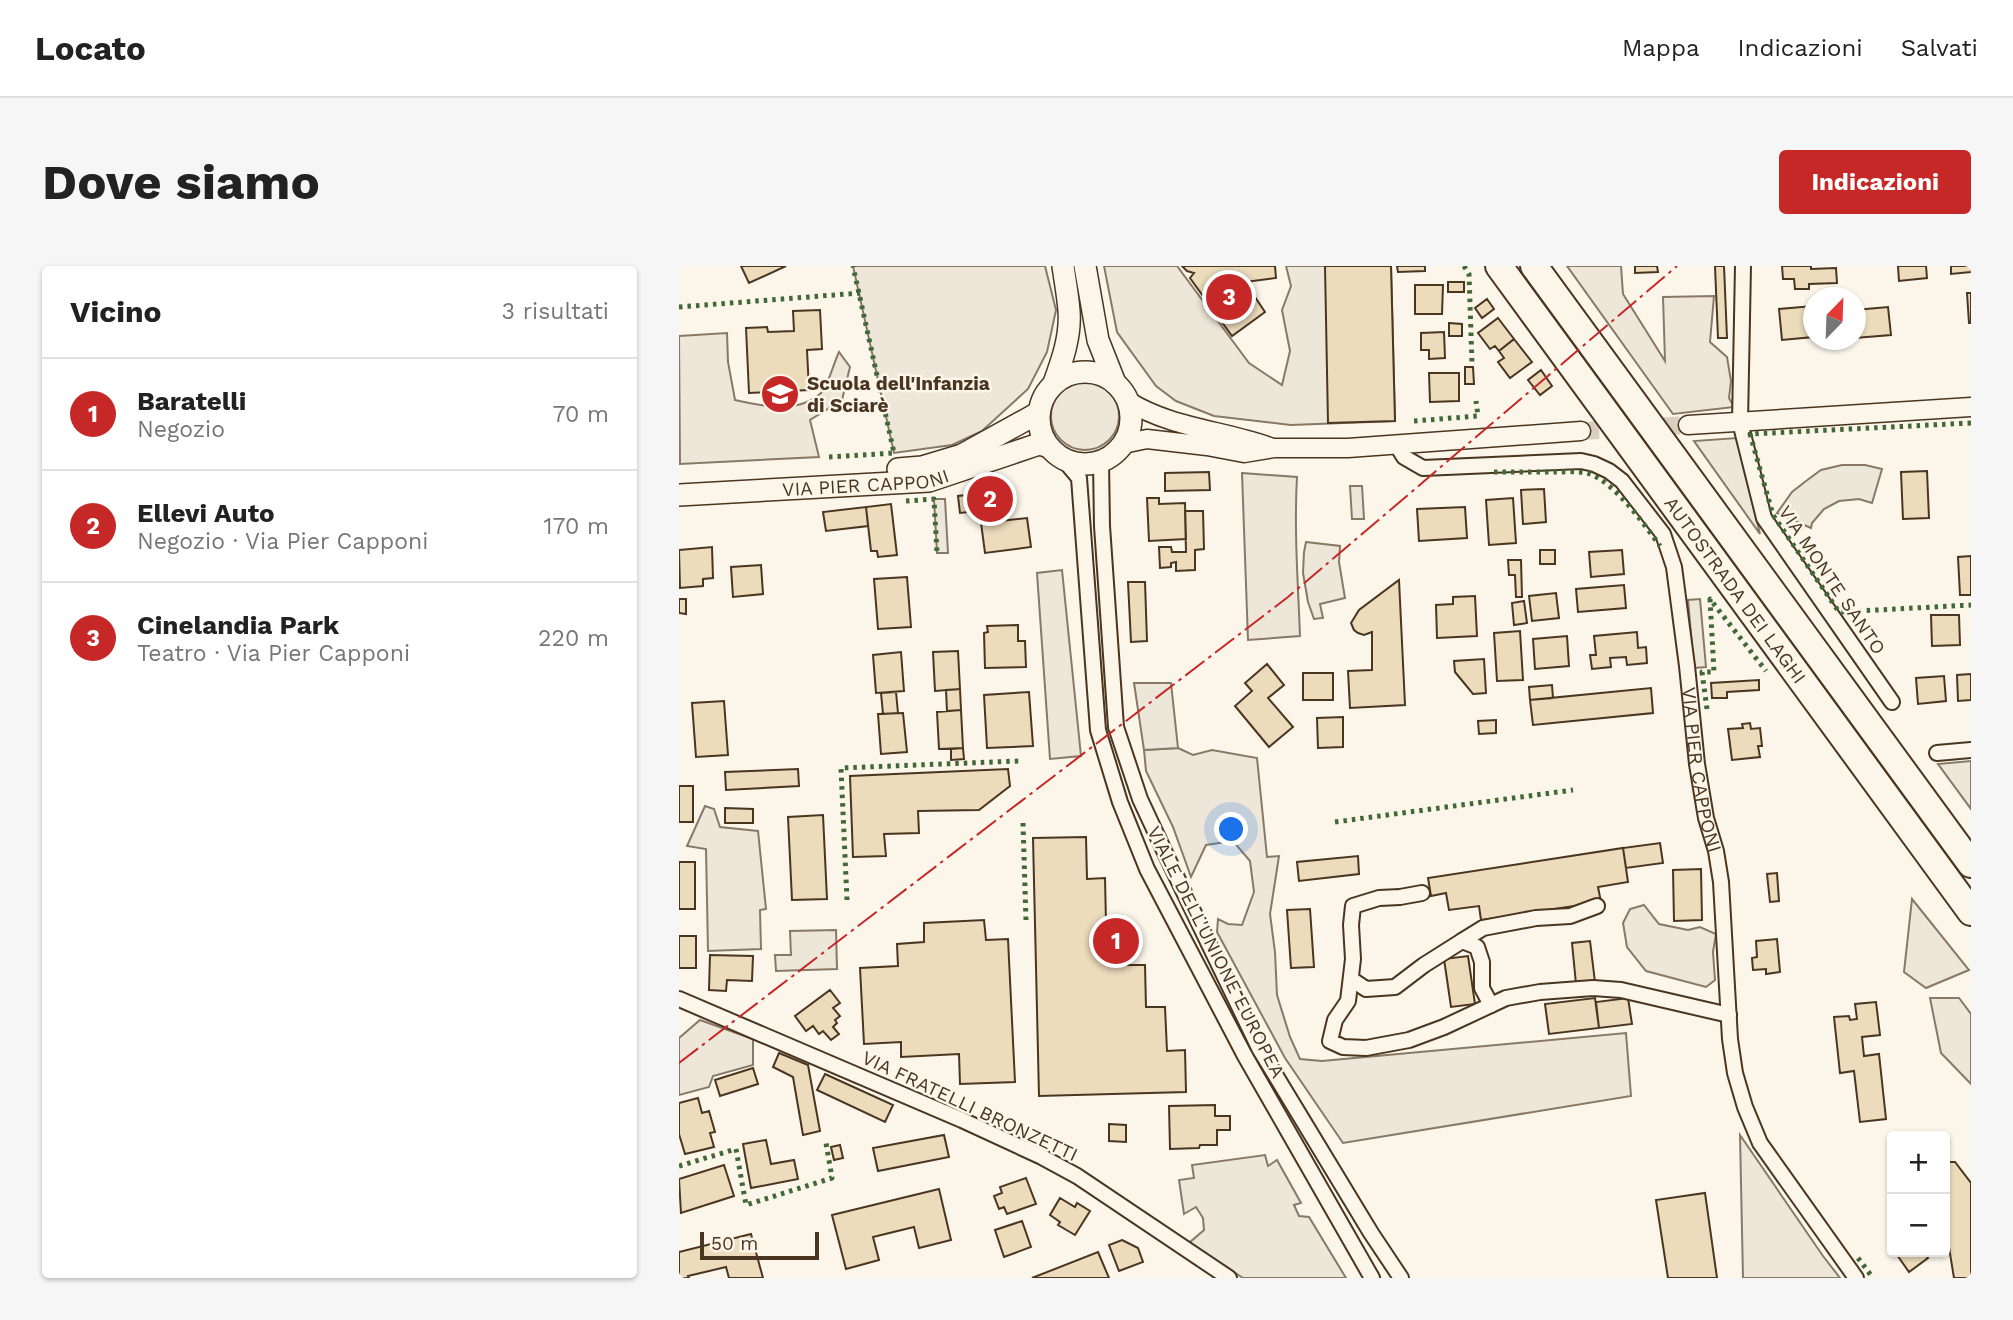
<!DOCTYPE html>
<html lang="it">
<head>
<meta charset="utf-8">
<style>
  body { margin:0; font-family:"Work Sans",sans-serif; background:#f6f6f6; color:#222 }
  .controls { position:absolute; right:21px; bottom:21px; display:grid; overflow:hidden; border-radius:7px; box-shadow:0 2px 5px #0004 }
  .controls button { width:63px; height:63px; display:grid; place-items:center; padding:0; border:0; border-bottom:2px solid #e0e0e0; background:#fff; color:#222; font:35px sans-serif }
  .compass { position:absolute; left:1124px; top:21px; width:63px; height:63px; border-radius:50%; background:#fff; box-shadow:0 2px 5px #0004; rotate:23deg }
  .scale { position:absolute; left:21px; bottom:18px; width:119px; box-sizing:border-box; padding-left:7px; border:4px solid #4a3520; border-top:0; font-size:19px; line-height:24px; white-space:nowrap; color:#4a3520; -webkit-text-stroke:5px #fbf6e9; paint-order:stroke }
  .you { position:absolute; left:553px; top:564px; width:24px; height:24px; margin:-18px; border:5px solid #fff; border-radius:50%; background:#1a73e8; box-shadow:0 0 0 10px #1a73e833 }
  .badge { display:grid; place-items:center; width:46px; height:46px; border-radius:50%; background:#c62828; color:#fff; font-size:23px; font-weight:700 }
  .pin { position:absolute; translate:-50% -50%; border:4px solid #fff; box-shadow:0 2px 7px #0006 }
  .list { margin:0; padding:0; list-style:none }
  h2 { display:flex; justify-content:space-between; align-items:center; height:91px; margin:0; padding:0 28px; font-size:30px }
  h2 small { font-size:23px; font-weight:400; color:#767676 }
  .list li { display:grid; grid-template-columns:46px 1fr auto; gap:21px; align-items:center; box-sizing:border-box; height:112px; padding:0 28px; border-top:2px solid #e0e0e0 }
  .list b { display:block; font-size:26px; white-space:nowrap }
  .list p { margin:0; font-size:23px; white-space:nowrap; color:#767676 }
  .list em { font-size:23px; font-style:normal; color:#767676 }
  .map { position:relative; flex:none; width:1292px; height:1012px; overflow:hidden; border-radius:7px }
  header { display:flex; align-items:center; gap:42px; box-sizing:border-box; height:98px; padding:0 35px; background:#fff; border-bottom:2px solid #e0e0e0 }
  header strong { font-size:33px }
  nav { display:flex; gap:38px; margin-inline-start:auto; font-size:24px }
  .intro { display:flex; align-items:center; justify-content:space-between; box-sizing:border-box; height:168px; padding:0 42px }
  h1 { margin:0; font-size:49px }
  .button { padding:18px 32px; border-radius:7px; background:#c62828; color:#fff; font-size:24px; font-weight:700 }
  main { display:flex; gap:42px; padding:0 42px }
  aside { flex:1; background:#fff; border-radius:7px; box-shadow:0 2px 5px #0004 }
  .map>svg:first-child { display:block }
  .green { fill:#ede6d9; stroke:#887966; stroke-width:2 }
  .parking { fill:#ede7d9; stroke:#887966; stroke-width:2 }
  .building { fill:#ecdcbc; stroke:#4a3520; stroke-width:2 }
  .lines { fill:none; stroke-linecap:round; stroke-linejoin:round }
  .tertiary-tunnel { stroke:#d8cfc1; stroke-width:18; stroke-dasharray:18 9; stroke-linecap:butt }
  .minor-casing { stroke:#4a3520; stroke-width:18 }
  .tertiary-casing { stroke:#4a3520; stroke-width:21 }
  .secondary-casing { stroke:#4a3520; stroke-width:24 }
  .motorway-casing { stroke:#4a3520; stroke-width:30 }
  .minor { stroke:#fbf6e9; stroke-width:14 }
  .tertiary { stroke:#fbf6e9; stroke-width:18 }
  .secondary { stroke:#fbf6e9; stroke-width:21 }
  .motorway { stroke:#fbf6e9; stroke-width:26 }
  .hedge { stroke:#436837; stroke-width:5; stroke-dasharray:3.5 5; stroke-linecap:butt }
  .power { stroke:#c62828; stroke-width:2; stroke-dasharray:24 5 3.5 5; stroke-linecap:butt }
  .labels { text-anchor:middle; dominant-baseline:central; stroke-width:5; stroke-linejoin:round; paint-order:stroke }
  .poi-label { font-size:19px; font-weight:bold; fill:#4a3520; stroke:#fbf6e9; text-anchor:start }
  .street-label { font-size:19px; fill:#4a3520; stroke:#fbf6e9 }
</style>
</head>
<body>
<header>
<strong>Locato</strong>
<nav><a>Mappa</a><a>Indicazioni</a><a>Salvati</a></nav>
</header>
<div class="intro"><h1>Dove siamo</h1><a class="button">Indicazioni</a></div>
<main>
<aside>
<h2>Vicino<small>3 risultati</small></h2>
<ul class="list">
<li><span class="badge">1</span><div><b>Baratelli</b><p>Negozio</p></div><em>70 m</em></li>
<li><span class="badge">2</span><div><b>Ellevi Auto</b><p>Negozio · Via Pier Capponi</p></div><em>170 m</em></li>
<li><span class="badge">3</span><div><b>Cinelandia Park</b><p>Teatro · Via Pier Capponi</p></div><em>220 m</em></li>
</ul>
</aside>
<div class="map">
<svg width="1292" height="1012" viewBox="0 0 1292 1012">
  <rect width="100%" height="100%" fill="#fbf6e9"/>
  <!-- green -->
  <path class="green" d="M174,0h192l11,44 -9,42 -19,37 -46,42 -30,14 -58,8z
    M888,0h54l2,28 42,67 -2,-64 51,-1 -4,46 17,15 4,24 -2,17 5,9 -61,7z
    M48,67l1,29 7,38c26,6 64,14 86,-7 7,-7 13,-31 18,-41l11,15 -8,33 -32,20 9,37 -139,7 -1,-128z
    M372 150a34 34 0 1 1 68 0a34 34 0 1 1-68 0Z
    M1058,172l23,96 -66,-93z
    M563,207l55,4c-3,53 1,106 3,159l-52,4z
    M383,304l19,186 -31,3 -13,-186z
    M499,482l15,7 19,-5 45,8 10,99 12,-1 -9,58 5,38 2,43 13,42 10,22 22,2 304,-28 5,63 -288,47 -58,-85 -68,-126 1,-13 10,5 14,1 12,-33 -4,-31 -17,-20 -27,4 -15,32 -18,-50 -27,-56 -2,-21z
    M1292,495v48l-33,-45z
    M26,540l9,3 6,18 38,4 8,78 -6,1 1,39 -53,2 -2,-102 -19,-3z
    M1233,633l57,71 -43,18 -22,-16z
    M965,639l15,19 29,6 12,-3 16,7 -3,18 2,28 -9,7 -60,-16 -19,-24 -4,-24 7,-14z
    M1251,732h29l12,16v70l-30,-31z
    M21,754l53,19v26l-40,11 -4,11 -30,8v-57z
    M1061,869l83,121 17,22h-97z"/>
  <!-- parking -->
  <path class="parking" d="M425,0h73l72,97 33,22 8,-34 -8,-41 9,-24 -5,-20h105l4,155 -104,4 -77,-9 -38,-15 -20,-15 -39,-54z
    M1163,199h23l17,4 -10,34 -13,-4 -20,2 -15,8 -12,14 -1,5 -34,-15 15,-21 14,-11 15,-11z
    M671,220h12l2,33h-12z
    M255,233h11l3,54h-11z
    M627,276l34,4 -1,16 6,36 -25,6 3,14 -9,1 -6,-17 -5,-29 1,-21z
    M1021,333l6,68 -12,1 -6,-68z
    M455,417h37l7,65 -34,2z
    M157,664l1,39 -61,2 -1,-16h16l-1,-24z
    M586,889l3,11 9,-6 24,43 -7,2 5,11 10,1 37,61h-103l-54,-35 15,-13 -1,-12 -7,-11 -12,7 -5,-34 15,-2 -2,-13z"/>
  <!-- building -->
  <path class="building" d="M62,0h45l-37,17z
    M503,0h93l1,12 -31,4 20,30 -33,24 -42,-58 4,-5 -7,-2z
    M646,0h66l4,155 -67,2z
    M718,0h28v5l-27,1z
    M956,0h22l1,6 -23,1z
    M1036,0h9l3,72h-9z
    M1103,0h29v3l25,-1 1,15 -28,1v5h-14l-1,-10h-11z
    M1219,0h28l1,12 -28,3z
    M1272,0h20v6l-20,2z
    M769,16h16v10h-16z
    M736,19h28l-1,29h-27z
    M1288,27h4v30h-2z
    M808,33l7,10 -12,9 -7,-10z
    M1134,40v31l-31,3 -3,-31z
    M1209,41l3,28 -36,3v-28z
    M141,44l2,39 -15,1 2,40 -60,3 -3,-65 21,-1 1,5 26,-1 -1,-20z
    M819,52l16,21 -15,12 -4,-5 -5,3 -12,-16z
    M770,57l13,1v12h-13z
    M765,66l1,26 -16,1v-9h-8v-17z
    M835,73l18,23 -22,16 -12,-16 6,-4 -5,-7z
    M786,101h8l1,17h-9z
    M862,104l11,16 -12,9 -12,-15z
    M750,107h30v28l-29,1z
    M1248,205l2,47 -26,1 -2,-47z
    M530,206l1,18 -45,1v-18z
    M865,223l2,33 -23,2 -2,-34z
    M333,224l1,17 -53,6 -2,-17z
    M468,232h12v6l26,-1 1,36 -37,2z
    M834,232l3,45 -27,2 -3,-45z
    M212,238l6,51 -19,2 -1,-6h-6l-5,-44z
    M187,241l2,19 -42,5 -3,-19z
    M786,241l2,31 -48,3 -2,-32z
    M506,245h18l1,38 -9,1v20l-19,1v-9l-5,1v4l-11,1 -1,-21h12l1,5h14z
    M348,252l4,29 -46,6 -4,-30z
    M33,281l1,31 -10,1v7l-23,2 -1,-38z
    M861,284h15v14h-15z
    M943,284l2,24 -33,3 -2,-25z
    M1292,290v39h-11l-2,-38z
    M829,294h13l1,37h-6l-1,-22h-6z
    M82,299l2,29 -30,3 -2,-30z
    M228,311l4,50 -33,2 -4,-50z
    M720,314l6,125 -55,3 -2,-37 24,-1v-38l-8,3 -6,-2 -4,-3 -3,-7 8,-13z
    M449,316h17l2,59 -16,1z
    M945,319l2,23 -48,4 -2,-23z
    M877,327l3,25 -27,3 -3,-25z
    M796,330l2,40 -40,2 -1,-33 17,-1v-7z
    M0,333h7v15l-7,-1z
    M845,335l3,22 -13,2 -2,-22z
    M1252,349h28l1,30 -28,1z
    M339,359v16h7l1,26 -41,1 -1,-35 4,-1 -1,-6z
    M841,365l3,49 -26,1 -3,-48z
    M958,366l1,16 8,-1 1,16 -20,2 -1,-8 -16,1 1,9 -19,2 -2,-14h6l-2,-19z
    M888,370l2,30 -34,3 -2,-30z
    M279,385l2,38 -25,2 -2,-39z
    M222,386l3,39 -28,2 -3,-38z
    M805,393l2,34 -13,1 -18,-22 -1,-11z
    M588,398l17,21 -16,13 25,29 -24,20 -34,-41 17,-15 -7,-8z
    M624,407h30v27h-30z
    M1292,408v26l-13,1 -1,-26z
    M1265,410l2,25 -28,3 -2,-26z
    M1080,414v10l-32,2v6h-15l-1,-15z
    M873,419l1,13 -23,2 -1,-13z
    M972,422l2,25 -120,12 -3,-25z
    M281,423l1,21 -14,1 -1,-21z
    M217,426l2,21 -15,1 -2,-21z
    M350,426l4,54 -46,2 -3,-53z
    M45,435l4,54 -32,2 -4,-54z
    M282,444l2,38 -24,1 -2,-37z
    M224,447l4,39 -26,2 -3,-40z
    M664,451v30l-25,1 -1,-30z
    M817,454v13l-17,1 -1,-13z
    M1071,457l1,6 9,-1 2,18h-4l2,11 -28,3 -4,-31 15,-1 -1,-4z
    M284,482l1,11 -13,1v-11z
    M119,503l1,17 -73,4 -1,-18z
    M329,503l2,17 -31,24 -61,1 1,22 -35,1 2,22 -33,1 -3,-81z
    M0,520h14v36h-14z
    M46,542l28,1v14h-28z
    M144,549l4,84 -35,1 -4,-83z
    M407,571l1,42 18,-1 1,45 20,-1 1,43h18l1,42h19l2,44 18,-1 1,42 -147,4 -6,-258z
    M981,577l3,20 -37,5 -3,-20z
    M944,582l5,34 -30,5 3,15 -120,18 -2,-14 -30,4 -3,-17 -15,3 -3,-18z
    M679,590l1,18 -60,7 -2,-19z
    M0,596h16v47h-16z
    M1022,603l1,51 -28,1 -1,-51z
    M1098,607l2,28 -9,1 -3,-28z
    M631,643l4,58 -23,1 -4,-58z
    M305,654l2,20 22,-1 7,143 -55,2 -1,-30 -58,3v-15l-37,2 -4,-76 38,-2 -1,-22 27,-2v-19z
    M0,670h17v32h-17z
    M1098,673l3,33 -14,2v-5l-13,1 -1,-12 5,-1 -1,-16z
    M911,675l5,41 -19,2 -4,-41z
    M31,689l43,1 -1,25 -25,-1 -1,11 -17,-1z
    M789,690l7,48 -24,3 -7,-48z
    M151,724l10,13 -7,5 7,8 -5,4 2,3 -4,4 6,7 -8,6 -8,-9 -4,3 -6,-8 -7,5 -11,-15z
    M916,732l4,30 -50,6 -4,-30z
    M949,732l4,26 -33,4 -3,-26z
    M1197,736l4,33 -18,2 2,19 15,-2 7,65 -26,3 -6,-51 -14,2 -6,-56 15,-1 1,4 7,-1 -2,-15z
    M100,787l29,12 12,66 -17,4 -10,-58 -20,-10z
    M74,802l5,16 -38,12 -5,-16z
    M146,808l68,31 -8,17 -68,-32z
    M19,832l4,15 7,-2 6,21 -5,1 4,14 -29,7 -6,-20v-31z
    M536,839v11h15v14h-13v15h-17l-1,3 -29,1 -1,-43z
    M430,858l17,1v17l-17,-1z
    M265,869l5,22 -71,14 -5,-23z
    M87,874l5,24 23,-4 4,19 -47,9 -8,-44z
    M161,879l3,13 -9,2 -3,-13z
    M1266,896h10l16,21v95h-17l-9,-55z
    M45,899l10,31 -53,17 -2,-34z
    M347,912l10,26 -29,10 -3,-7 -5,2 -5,-13 8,-3 -2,-6z
    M260,923l12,51 -32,8 -5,-21 -41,10 6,23 -33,9 -14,-54z
    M1026,927l12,85h-49l-12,-78z
    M381,932l15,9 2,-4 13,8 -15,24 -17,-10 2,-3 -10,-7z
    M343,955l9,26 -27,10 -9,-27z
    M72,968l12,44h-34l-3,-11 -38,9 1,2h-10v-26z
    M443,974l16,8 5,14 -24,9 -10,-26z
    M419,986l11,26h-77z
    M1216,986h28l5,6 -19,14z"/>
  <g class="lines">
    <!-- tertiary-tunnel -->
    <path class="tertiary-tunnel" d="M902,165l107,-6"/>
    <defs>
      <g id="minor">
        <path d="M1064,0l-3,156 24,96 128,184"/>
        <path id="s1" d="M717,178l8,13 19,11 158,-7 13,3 15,7 13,10 41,53 11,33 13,99 10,98 9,54 10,33 5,31 9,157 5,34 10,34 15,36 96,135"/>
        <path d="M385,194l15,18 19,252 22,72 27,67 98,187 127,222"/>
        <path d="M422,196l1,64 14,201 24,72 27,58 92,191 112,185 30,45"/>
        <path d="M1258,487l34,-3"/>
        <path d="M743,627l-22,4 -21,1 -26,8 -2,19 2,34 -5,42 -13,19 -5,21 13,6 23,1 43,-8 35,-13 62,-29 34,-6 53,-4 28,2 108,25"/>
        <path d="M783,675l21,-13 53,-10 34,-2 27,-10"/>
        <path d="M672,713l15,10 29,-2 29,-22 38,-24 15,6 5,15v26l9,17"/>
        <path d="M0,733l283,121 80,37 35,19 152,102"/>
      </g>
      <path id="tertiary" d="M449,135c43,27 95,29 142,46
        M1009,159l283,-18
        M444,178l24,-5 60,7 37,7 30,-5h74l233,-17"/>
      <g id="secondary">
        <path d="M406,0l13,74 17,43"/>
        <circle cx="406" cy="152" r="46"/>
        <path d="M375,117c8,-22 17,-47 15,-72 -1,-15 -4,-30 -6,-45"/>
        <path d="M219,203l24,-2 40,-12 76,-42"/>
        <path id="s2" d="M0,229l250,-14 110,-37 8,2"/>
      </g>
      <g id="motorway">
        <path id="s3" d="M820,0l472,646"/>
        <path d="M855,0l437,598"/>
      </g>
    </defs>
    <!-- minor casing -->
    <use href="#minor" class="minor-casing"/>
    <!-- tertiary casing -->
    <use href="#tertiary" class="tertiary-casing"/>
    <!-- secondary casing -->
    <use href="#secondary" class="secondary-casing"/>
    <!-- motorway casing -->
    <use href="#motorway" class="motorway-casing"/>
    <!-- minor -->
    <use href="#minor" class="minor"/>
    <!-- tertiary -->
    <use href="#tertiary" class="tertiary"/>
    <!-- secondary -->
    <use href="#secondary" class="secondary"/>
    <!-- motorway -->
    <use href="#motorway" class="motorway"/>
    <!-- hedge -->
    <path class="hedge" d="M785,0l5,8 3,89
      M0,41l181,-14
      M735,155l64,-5 -2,-15
      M1292,157l-221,11 23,81 66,97 132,-7
      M150,191l65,-4 -41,-187
      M815,206c20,0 40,0 60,0 10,0 22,-1 33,1 27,8 57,51 73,73
      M227,235l28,-2 3,54
      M1028,443l-5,-37h12l-4,-73 56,72
      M656,556l238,-32
      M344,557l3,98
      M168,634l-6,-132 178,-7
      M0,900l57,-17 10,56 86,-27 -6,-35
      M1179,992l15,20"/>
    <!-- power -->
    <path class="power" d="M0,797l609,-466 389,-331"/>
  </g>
  <!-- icons -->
  <defs>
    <symbol id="school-disc" viewBox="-11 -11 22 22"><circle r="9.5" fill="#c62828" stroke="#fbf6e9"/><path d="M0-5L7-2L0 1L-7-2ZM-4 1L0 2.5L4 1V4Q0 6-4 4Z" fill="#fff"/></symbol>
  </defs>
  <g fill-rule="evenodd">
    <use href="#school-disc" x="79" y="106" width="44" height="44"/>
  </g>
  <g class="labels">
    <!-- poi labels -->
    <g class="poi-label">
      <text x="128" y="117">Scuola dell'Infanzia<tspan x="128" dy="22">di Sciarè</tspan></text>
    </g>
    <!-- street labels -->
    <g class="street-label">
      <text stroke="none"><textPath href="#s2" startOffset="187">VIA PIER CAPPONI</textPath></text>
      <text transform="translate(1153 314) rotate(56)">VIA MONTE SANTO</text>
      <text stroke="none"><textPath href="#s3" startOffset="401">AUTOSTRADA DEI LAGHI</textPath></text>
      <text stroke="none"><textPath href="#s1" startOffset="548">VIA PIER CAPPONI</textPath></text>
      <text transform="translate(537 686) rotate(63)">VIALE DELL'UNIONE EUROPEA</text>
      <text transform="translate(291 840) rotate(25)">VIA FRATELLI BRONZETTI</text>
    </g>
  </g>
</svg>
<div class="controls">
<button>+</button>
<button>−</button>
</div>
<svg class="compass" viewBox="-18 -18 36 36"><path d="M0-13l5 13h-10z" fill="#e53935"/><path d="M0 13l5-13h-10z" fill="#767676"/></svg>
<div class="scale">50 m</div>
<div class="you"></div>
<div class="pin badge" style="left:437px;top:675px">1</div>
<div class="pin badge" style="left:311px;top:233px">2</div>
<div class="pin badge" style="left:550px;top:31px">3</div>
</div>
</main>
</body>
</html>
